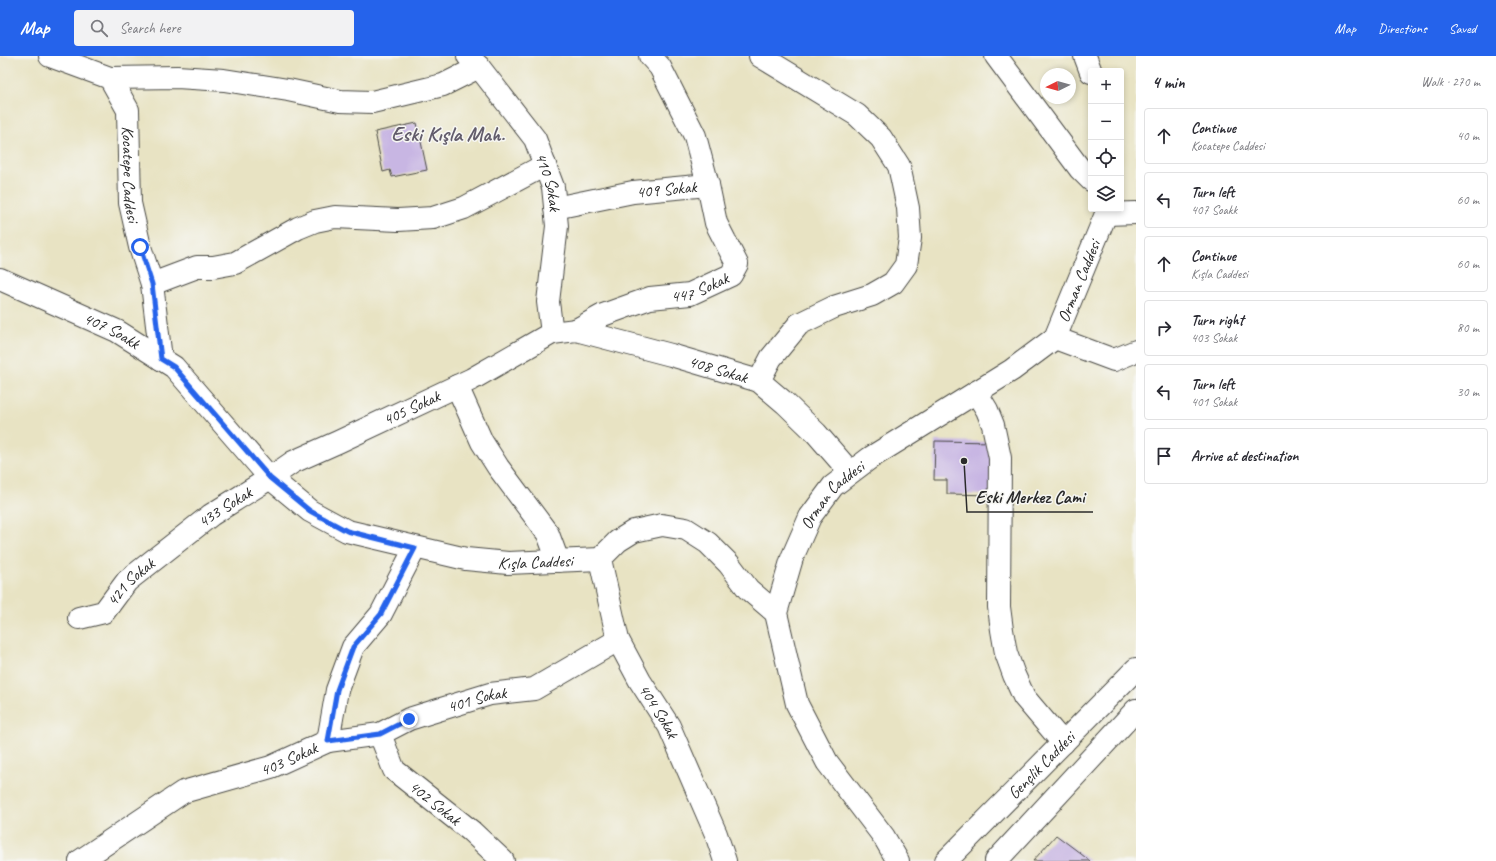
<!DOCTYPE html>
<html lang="en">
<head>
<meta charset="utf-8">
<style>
  body { margin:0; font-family:Caveat,sans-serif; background:#f2f2f3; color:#2b2b33 }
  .controls { position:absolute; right:12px; top:12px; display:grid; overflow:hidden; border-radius:4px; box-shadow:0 2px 6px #0003 }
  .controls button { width:36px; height:36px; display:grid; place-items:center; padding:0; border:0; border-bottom:1px solid #e1e1e2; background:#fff; color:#2b2b33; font:20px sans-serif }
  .compass { position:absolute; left:1040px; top:12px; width:36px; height:36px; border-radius:50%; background:#fff; box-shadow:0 2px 6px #0003; rotate:265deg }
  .stop { position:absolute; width:12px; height:12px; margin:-9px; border:3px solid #2563eb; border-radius:50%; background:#fff }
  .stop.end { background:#2563eb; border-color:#fff; box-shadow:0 1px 4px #0008 }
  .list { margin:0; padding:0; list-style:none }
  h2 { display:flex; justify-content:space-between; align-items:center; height:52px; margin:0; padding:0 16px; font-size:17px }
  h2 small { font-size:13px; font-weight:400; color:#7c7c81 }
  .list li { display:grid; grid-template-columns:26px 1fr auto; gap:12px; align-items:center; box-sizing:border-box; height:56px; margin:0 8px 8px; padding:0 8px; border:1px solid #e1e1e2; border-radius:4px }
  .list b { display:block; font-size:15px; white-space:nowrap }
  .list p { margin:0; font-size:13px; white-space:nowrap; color:#7c7c81 }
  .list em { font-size:13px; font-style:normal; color:#7c7c81 }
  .icon { flex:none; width:22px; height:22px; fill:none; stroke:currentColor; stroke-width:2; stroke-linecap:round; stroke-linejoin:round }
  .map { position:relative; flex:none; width:1136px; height:805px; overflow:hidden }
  header { display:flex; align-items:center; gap:24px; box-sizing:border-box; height:56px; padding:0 20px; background:#2563eb; color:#fff }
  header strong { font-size:19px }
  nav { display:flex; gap:22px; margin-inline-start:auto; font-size:14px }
  .search { width:280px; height:36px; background:#f2f2f3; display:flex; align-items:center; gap:10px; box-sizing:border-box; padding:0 14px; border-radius:4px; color:#7c7c81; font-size:15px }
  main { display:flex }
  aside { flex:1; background:#fff }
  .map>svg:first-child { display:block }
  .building { fill:#c8b6e3 }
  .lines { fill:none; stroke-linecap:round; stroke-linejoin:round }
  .minor-casing { stroke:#474742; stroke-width:24 }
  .major-casing { stroke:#474742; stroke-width:24 }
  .minor { stroke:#fff; stroke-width:22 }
  .major { stroke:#fff; stroke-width:22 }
  .route { stroke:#2563eb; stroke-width:5 }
  .labels { text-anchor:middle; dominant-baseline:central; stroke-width:3; stroke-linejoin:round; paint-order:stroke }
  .street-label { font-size:17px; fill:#2b2b2b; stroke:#f6f6f2 }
  .district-label { font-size:21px; font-weight:bold; fill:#625c6b; stroke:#f6f6f2 }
  .leader { fill:none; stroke:#2b2b2b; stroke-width:1.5 }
  .callout-dot { fill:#2b2b2b; stroke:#f6f6f2; stroke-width:1.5 }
  .callout-label { font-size:18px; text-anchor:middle; font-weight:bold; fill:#2b2b2b; stroke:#f6f6f2; stroke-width:3; stroke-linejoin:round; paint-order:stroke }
</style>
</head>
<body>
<header>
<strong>Map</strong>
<div class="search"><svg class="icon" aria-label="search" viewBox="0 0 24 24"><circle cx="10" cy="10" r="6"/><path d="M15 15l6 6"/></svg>Search here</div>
<nav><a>Map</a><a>Directions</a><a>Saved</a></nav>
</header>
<main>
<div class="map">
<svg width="1136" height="805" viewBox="0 0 1136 805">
  <rect width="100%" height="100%" fill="#f6f6f2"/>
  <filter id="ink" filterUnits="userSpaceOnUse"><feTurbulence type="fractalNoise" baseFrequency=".025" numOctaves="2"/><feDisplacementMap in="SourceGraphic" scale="8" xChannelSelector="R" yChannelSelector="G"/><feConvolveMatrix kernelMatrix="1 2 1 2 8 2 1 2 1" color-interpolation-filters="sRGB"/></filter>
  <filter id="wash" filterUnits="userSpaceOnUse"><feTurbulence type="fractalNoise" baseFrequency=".012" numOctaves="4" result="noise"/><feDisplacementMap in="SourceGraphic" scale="16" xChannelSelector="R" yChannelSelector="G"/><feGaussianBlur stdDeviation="0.9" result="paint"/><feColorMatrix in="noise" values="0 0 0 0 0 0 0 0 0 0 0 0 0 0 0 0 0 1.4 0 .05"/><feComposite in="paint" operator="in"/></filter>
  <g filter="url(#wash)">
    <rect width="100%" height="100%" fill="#e8e3c3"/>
    <g id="blocks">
      <!-- building -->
      <path class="building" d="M417,67l10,47 -35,7 -2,-7 -7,2 -8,-40z
        M935,385l59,1 -1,53 -46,-1v-14h-13z
        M1056,779l20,15 14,11h-57z"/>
    </g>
  </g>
  <g filter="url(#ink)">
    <use href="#blocks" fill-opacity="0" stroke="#474742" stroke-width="1"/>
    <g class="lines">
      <defs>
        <g id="minor">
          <path id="s1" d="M50,0l60,22 18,32 2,93 10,44 12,37 9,75"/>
          <path id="s2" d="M468,0l11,11 56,72 18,48 4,39 -9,76 4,31"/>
          <path d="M996,0l84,113 11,11"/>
          <path d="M1085,0l6,16"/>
          <path d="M110,22l67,-1 47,3 64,10 52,11 32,1 71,-17 36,-18"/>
          <path id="s3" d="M555,152l78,-16 75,-7 -13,-49 -35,-69 -10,-11"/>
          <path d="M1106,158l30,-1"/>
          <path id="s4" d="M0,223l117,52 57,36 96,111 40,33 37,20 119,28 42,4 92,-4 18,-18 16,-10 28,-6 24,4 22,14 21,21 19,25 28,24"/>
          <path d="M152,228l45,-17h16l22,-4 63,-35 17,-7 20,-4 63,3 35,-2 31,-10 81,-43"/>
          <path id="s5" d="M576,274l27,-15 47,-17 40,-4 41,-19 6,-11 -21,-41 -8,-38"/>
          <path d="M1055,282l59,22 22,-9"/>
          <path d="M759,325l12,-23 28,-34 35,-17 38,-12 21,-12 13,-18 4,-27 -2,-30 -9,-42 -18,-28 -24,-23 -97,-59"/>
          <path d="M457,330l25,56 16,25 50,67 10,27"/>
          <path d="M976,336l11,18 6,15 7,33 -1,149 3,23 4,23 8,22 10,22 39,46"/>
          <path id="s6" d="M600,503l18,81 22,41 29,45 47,108 9,27"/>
          <path id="s7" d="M79,562l25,-6 23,-31 84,-66 59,-37 23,-16 45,-20 134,-63 80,-46 24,-3 95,25 88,26 26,22 31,30 34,39"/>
          <path id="s8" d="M380,678l14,36 77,61 32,30"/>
          <path id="s9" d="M328,685l52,-7 29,-15 81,-25 44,-5 84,-49"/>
          <path id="s10" d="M80,805l103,-69 88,-25 57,-26 9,-51 16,-43 28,-33 34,-66"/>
          <path id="s11" d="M898,805l-14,-24 -57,-75 -30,-58 -21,-91 16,-55 18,-41 23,-31 37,-28 142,-88 43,-32 51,-124v-5"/>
        </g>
        <g id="major">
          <path id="s12" d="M946,805l190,-192"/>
          <path d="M996,805l140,-151"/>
        </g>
      </defs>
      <!-- minor casing -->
      <use href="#minor" class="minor-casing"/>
      <!-- major casing -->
      <use href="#major" class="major-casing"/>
      <!-- minor -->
      <use href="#minor" class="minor"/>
      <!-- major -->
      <use href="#major" class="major"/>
    </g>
  </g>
  <g class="lines" filter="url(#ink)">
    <!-- route -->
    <path class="route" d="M140,191l12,37 9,75 13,8 96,111 40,33 37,20 68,17 -34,66 -28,33 -16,43 -9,51 52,-7 29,-15"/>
  </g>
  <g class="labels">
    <!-- street labels -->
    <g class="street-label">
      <text stroke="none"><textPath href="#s1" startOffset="165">Kocatepe Caddesi</textPath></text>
      <text stroke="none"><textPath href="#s2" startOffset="152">410 Sokak</textPath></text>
      <text stroke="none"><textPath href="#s3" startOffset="113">409 Sokak</textPath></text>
      <text stroke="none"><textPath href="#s11" startOffset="750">Orman Caddesi</textPath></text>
      <text stroke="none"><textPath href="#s5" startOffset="132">447 Sokak</textPath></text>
      <text stroke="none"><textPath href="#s4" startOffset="123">407 Soakk</textPath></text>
      <text stroke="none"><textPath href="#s7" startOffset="730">408 Sokak</textPath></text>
      <text stroke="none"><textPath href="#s7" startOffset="399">405 Sokak</textPath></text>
      <text stroke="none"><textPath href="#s11" startOffset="414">Orman Caddesi</textPath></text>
      <text stroke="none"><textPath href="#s7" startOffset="187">433 Sokak</textPath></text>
      <text stroke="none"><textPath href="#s4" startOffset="628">Kışla Caddesi</textPath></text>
      <text stroke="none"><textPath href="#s7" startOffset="66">421 Sokak</textPath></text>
      <text stroke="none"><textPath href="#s9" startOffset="156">401 Sokak</textPath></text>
      <text stroke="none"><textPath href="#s6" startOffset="165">404 Sokak</textPath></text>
      <text stroke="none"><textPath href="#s10" startOffset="235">403 Sokak</textPath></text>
      <text stroke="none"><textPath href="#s12" startOffset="135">Gençlik Caddesi</textPath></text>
      <text stroke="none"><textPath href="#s8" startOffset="91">402 Sokak</textPath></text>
    </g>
    <!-- district labels -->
    <g class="district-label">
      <text x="448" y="78">Eski Kışla Mah.</text>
    </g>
  </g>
  <!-- callouts -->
  <path class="leader" d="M964 405L967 456H1093"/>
  <circle class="callout-dot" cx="964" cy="405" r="4"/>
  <g class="callout-label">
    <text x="1030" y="447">Eski Merkez Cami</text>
  </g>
</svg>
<div class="controls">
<button>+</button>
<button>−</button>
<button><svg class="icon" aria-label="locate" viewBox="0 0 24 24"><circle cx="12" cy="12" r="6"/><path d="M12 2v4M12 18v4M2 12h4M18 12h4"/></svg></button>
<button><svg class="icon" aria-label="layers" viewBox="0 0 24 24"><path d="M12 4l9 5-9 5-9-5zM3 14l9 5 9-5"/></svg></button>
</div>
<svg class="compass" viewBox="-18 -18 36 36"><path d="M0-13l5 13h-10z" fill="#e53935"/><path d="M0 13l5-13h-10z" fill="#7c7c81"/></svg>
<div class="stop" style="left:140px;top:191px"></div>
<div class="stop end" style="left:409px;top:663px"></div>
</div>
<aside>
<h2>4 min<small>Walk · 270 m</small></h2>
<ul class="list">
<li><svg class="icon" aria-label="ahead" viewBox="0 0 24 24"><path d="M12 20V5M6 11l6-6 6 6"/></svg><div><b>Continue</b><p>Kocatepe Caddesi</p></div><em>40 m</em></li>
<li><svg class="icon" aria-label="left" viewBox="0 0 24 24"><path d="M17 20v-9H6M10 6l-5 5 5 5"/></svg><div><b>Turn left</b><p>407 Soakk</p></div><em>60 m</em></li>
<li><svg class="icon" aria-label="ahead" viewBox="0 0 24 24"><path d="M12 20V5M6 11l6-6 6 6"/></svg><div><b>Continue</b><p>Kışla Caddesi</p></div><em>60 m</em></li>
<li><svg class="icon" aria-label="right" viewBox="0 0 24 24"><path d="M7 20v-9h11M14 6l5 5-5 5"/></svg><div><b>Turn right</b><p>403 Sokak</p></div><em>80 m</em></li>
<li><svg class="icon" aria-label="left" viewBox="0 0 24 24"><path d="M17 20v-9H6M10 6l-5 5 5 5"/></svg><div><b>Turn left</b><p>401 Sokak</p></div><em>30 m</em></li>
<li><svg class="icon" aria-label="arrive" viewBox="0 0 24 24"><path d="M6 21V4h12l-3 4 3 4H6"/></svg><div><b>Arrive at destination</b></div></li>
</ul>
</aside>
</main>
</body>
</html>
